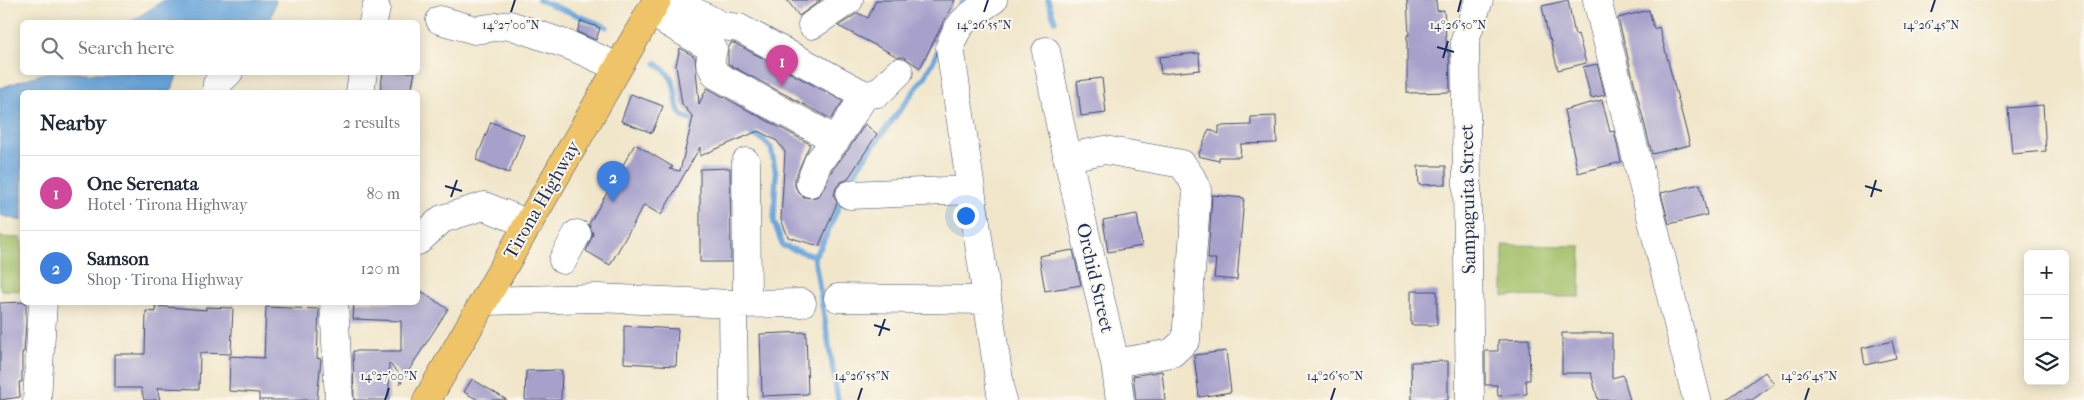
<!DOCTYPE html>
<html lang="en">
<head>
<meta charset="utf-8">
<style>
  body { margin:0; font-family:"IM FELL French Canon",serif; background:#f2f2f3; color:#1f2937 }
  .controls { position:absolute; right:15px; bottom:15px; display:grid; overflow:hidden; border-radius:8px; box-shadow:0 2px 12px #0003 }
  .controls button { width:45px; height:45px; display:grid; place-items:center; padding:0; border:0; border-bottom:1px solid #e0e1e3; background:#fff; color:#1f2937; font:25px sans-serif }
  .you { position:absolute; left:965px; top:215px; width:18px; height:18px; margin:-12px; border:4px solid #fff; border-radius:50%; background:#1a73e8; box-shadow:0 0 0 8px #1a73e833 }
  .badge { display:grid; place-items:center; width:32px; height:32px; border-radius:50%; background:#1a73e8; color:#fff; font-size:16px; font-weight:700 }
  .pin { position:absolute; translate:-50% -41px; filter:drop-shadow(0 1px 2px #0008) }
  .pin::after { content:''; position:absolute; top:26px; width:18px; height:15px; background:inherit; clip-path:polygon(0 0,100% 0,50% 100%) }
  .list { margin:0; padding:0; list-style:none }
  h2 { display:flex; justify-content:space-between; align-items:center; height:65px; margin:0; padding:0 20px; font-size:21px }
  h2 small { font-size:16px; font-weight:400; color:#747a83 }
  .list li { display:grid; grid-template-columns:32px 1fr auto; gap:15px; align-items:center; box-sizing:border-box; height:75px; padding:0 20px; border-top:1px solid #e0e1e3 }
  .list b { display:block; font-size:19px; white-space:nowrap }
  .list p { margin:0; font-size:16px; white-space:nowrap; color:#747a83 }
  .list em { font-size:16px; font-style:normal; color:#747a83 }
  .icon { flex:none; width:28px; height:28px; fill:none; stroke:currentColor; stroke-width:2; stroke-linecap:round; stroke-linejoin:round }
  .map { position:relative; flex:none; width:2084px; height:400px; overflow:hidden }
  .search { position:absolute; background:#fff; box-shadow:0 2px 12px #0003; left:20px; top:20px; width:400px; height:55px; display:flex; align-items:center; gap:12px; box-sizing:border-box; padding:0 18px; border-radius:8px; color:#747a83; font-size:19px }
  .panel { position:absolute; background:#fff; box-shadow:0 2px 12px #0003; left:20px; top:90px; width:400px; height:215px; border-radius:8px }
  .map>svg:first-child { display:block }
  .green { fill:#a2c067; stroke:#5e7862 }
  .water { fill:#6ba6dc; stroke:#436a9d }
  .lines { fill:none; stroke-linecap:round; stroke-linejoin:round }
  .stream { stroke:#6ba6dc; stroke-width:5.5 }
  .building { fill:#a6a0cb }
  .minor-casing { stroke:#3b4a6e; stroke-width:29 }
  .major-casing { stroke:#3b4a6e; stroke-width:29 }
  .minor { stroke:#fff; stroke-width:28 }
  .major { stroke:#efc469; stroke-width:28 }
  .ticks { fill:none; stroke:#1b2f5e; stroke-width:2 }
  .labels { text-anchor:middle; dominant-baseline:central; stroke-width:4; stroke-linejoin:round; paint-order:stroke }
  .street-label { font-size:19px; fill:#1b2f5e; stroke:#fbf7ec }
  .ticks-label { font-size:12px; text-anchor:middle; fill:#1b2f5e; stroke:#fbf7ec; stroke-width:4; stroke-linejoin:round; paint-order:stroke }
</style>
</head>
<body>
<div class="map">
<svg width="2084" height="400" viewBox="0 0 2084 400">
  <rect width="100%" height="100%" fill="#fbf7ec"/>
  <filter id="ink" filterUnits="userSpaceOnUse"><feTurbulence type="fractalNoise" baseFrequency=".02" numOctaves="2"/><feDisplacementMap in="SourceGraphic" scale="10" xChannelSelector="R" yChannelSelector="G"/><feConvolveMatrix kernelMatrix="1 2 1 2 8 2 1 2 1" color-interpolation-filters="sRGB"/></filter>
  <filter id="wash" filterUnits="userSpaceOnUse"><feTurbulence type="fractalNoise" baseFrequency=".0096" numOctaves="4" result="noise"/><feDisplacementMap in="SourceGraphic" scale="20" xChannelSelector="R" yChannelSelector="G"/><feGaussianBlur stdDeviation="1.12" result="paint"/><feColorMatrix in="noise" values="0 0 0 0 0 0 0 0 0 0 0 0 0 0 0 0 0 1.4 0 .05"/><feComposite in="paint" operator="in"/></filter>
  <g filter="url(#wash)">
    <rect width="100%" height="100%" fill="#f1e6ca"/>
    <!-- green -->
    <path class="green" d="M0,237l22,1v53l-22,-1z
      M1503,245l78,1 -1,51 -77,-1z"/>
    <!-- water -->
    <path class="water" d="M164,0h112l-6,22h-139z
      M44,73h134l-7,19h-149v129l-22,-6v-127z"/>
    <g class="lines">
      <!-- stream -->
      <path class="stream" d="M539,0l68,27
        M1048,0l7,21
        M958,12l5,-12
        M656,63c6,5 13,10 16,17 9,21 -4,37 28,42
        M745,131l17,8 9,9 5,26 -2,48 9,24 31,10 7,-9 22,-50
        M848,187l11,-22 67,-90 14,-28
        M814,256l24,144"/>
    </g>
    <g id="blocks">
      <!-- building -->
      <path class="building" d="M787,0h34l-22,16z
        M876,0h79l-35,68 -16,-11h-6l-60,-31 20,-13 10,5z
        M1407,0h29l1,11 7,-1 3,42h2l1,40 -43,1v-58h2z
        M1568,0l7,35 3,-1 8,29 -28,7 -8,-31h-1l-7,-33z
        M1649,10l5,19 5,-2 31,118 -38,9 -34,-136z
        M581,21l19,7 -4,12 -19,-8z
        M731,43h3l109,58 -12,18 -103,-55v-15z
        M680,48l15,9 4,47 8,-16 103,56 -15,34v8l3,6 6,5 9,1 7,-3 12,-25 16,-20 17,-26 12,10 -30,46 -6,2 -5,6 -2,8 3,7 -18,43 -31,-9 -7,-18 4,-67 -8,-11 -19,-10 -58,25v-9l-39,68 -17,-10 -34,60 -24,-14 7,-17 -4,-10 46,-80 38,23 -4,2 11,2 13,-54 -11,-13 -6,-39z
        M1199,53l1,17 -39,4 -2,-17z
        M1597,64l8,31 -14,3 -8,-31z
        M383,72h32l-4,20h-31z
        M1102,78l4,35 -25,3 -4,-35z
        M631,94l32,12 -11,27 -31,-12z
        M1602,100l8,32 4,-1 7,31 -43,11 -14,-63z
        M2043,105l3,46 -34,3 -4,-46z
        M1276,116l1,27 -36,1 -1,13h-21v4l-21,-5 11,-27 10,5v-8l32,-1v-8z
        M491,122l33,13 -15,38 -33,-13z
        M1418,166h28v18l-27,1z
        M730,168l1,94h-31v-93z
        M1700,184l7,31 -38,9 -8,-31z
        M1212,195l32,3 -7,82 -23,-2 2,-19h-8z
        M1137,214l5,32 -34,6 -5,-32z
        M1073,250l8,35 -36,6 -6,-35z
        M418,289l30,20 -48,75v-10l-11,-11v37h-35l-1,-49h48v-30l-48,-2 1,-17h64z
        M1411,291h26v34h-26z
        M22,302h4v21l-2,29h-2v30h-3l1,15 -20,3v-97z
        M155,306l51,4v-3l27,1 -2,46 -31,-1 -1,36 -42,-1 3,12h-16l-3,-12h-26v-34h30l1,-43 10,1z
        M266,307l53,2 -2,49 4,1 -4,41h-58v-7l-30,-2 1,-35 34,2z
        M624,326l54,3 -2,37 -52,-3z
        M806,332l2,62 -46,2 -2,-62z
        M1562,333h50v45l11,-3 7,25h-32l-7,-27h-29z
        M1529,339l1,41h-4l1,14 -29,2 -1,-11h-12v-34h13v-11z
        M1892,341l4,17 -31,7 -3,-17z
        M1226,351l5,41 -32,5 -5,-42z
        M1448,361v39h-36l-1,-38z
        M562,370l-1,30h-36l1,-29z
        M1162,371l3,29h-29l-3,-24z
        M1765,372l9,12 -22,16h-26z
        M472,379l35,21h-29l-14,-8z"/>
    </g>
  </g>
  <g filter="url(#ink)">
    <use href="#blocks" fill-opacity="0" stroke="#3b4a6e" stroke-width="1"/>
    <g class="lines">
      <defs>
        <path id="minor" d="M672,0l50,26 17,2 126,67 13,-2 21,-21
          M993,0c-22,15 -35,20 -43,47l52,353
          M1597,0l100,400
          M650,12l63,37 -3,14 6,12 120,65
          M440,20l35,10 35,-5 61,21 47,21
          M373,22l3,-14
          M812,25l37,-25
          M1046,51l14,73 55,239 5,37
          M216,92l1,-8 12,-12
          M360,92l3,-20
          M1067,157l38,-7 77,14 9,13 6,13 -11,150 -14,13 -57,10
          M746,162l1,142
          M810,183l8,-21 18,-22 29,-45
          M850,195l121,-5
          M418,241l24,-22 42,-13 45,18
          M563,260l14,-26
          M838,298l149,2
          M485,301l112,-3 136,6 69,-1
          M334,302l5,98
          M733,304l1,96
          M37,400l6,-98
          M1470,400l-5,-360 14,-40"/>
        <path id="major" d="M427,400l230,-400"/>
      </defs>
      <!-- minor casing -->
      <use href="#minor" class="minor-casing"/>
      <!-- major casing -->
      <use href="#major" class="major-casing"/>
      <!-- minor -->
      <use href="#minor" class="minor"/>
      <!-- major -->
      <use href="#major" class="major"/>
    </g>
  </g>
  <!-- ticks -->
  <path class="ticks" d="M511,12l4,-12M984,12l4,-12M1458,12l3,-12M1931,12l4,-12M1437,47l17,5M1443,58l5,-17M445,186l17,5M1865,186l17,5M451,197l6,-17M1871,197l5,-17M874,325l16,5M879,336l6,-17M385,400l4,-12M858,400l4,-12M1331,400l4,-12M1805,400l4,-12"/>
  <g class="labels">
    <!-- street labels -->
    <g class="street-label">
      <text transform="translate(1468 199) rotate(-91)">Sampaguita Street</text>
      <text transform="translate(542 200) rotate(-60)">Tirona Highway</text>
      <text transform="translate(1095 278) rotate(77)">Orchid Street</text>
    </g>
  </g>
  <g class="ticks-label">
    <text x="511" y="29">14°27'00"N</text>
    <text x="984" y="29">14°26'55"N</text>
    <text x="1458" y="29">14°26'50"N</text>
    <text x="1931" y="29">14°26'45"N</text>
    <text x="389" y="380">14°27'00"N</text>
    <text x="862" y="380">14°26'55"N</text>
    <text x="1335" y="380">14°26'50"N</text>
    <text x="1809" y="380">14°26'45"N</text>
  </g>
</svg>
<div class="controls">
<button>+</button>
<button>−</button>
<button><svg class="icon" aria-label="layers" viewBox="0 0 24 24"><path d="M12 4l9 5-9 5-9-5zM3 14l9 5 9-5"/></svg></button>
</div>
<div class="you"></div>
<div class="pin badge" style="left:782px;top:86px;background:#d1479c">1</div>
<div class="pin badge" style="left:613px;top:202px;background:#3f7fe0">2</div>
<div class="search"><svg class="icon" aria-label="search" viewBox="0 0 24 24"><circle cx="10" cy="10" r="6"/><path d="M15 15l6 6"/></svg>Search here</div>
<section class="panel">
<h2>Nearby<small>2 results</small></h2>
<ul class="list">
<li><span class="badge" style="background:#d1479c">1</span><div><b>One Serenata</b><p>Hotel · Tirona Highway</p></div><em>80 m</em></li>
<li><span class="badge" style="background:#3f7fe0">2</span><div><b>Samson</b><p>Shop · Tirona Highway</p></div><em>120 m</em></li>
</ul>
</section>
</div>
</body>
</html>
